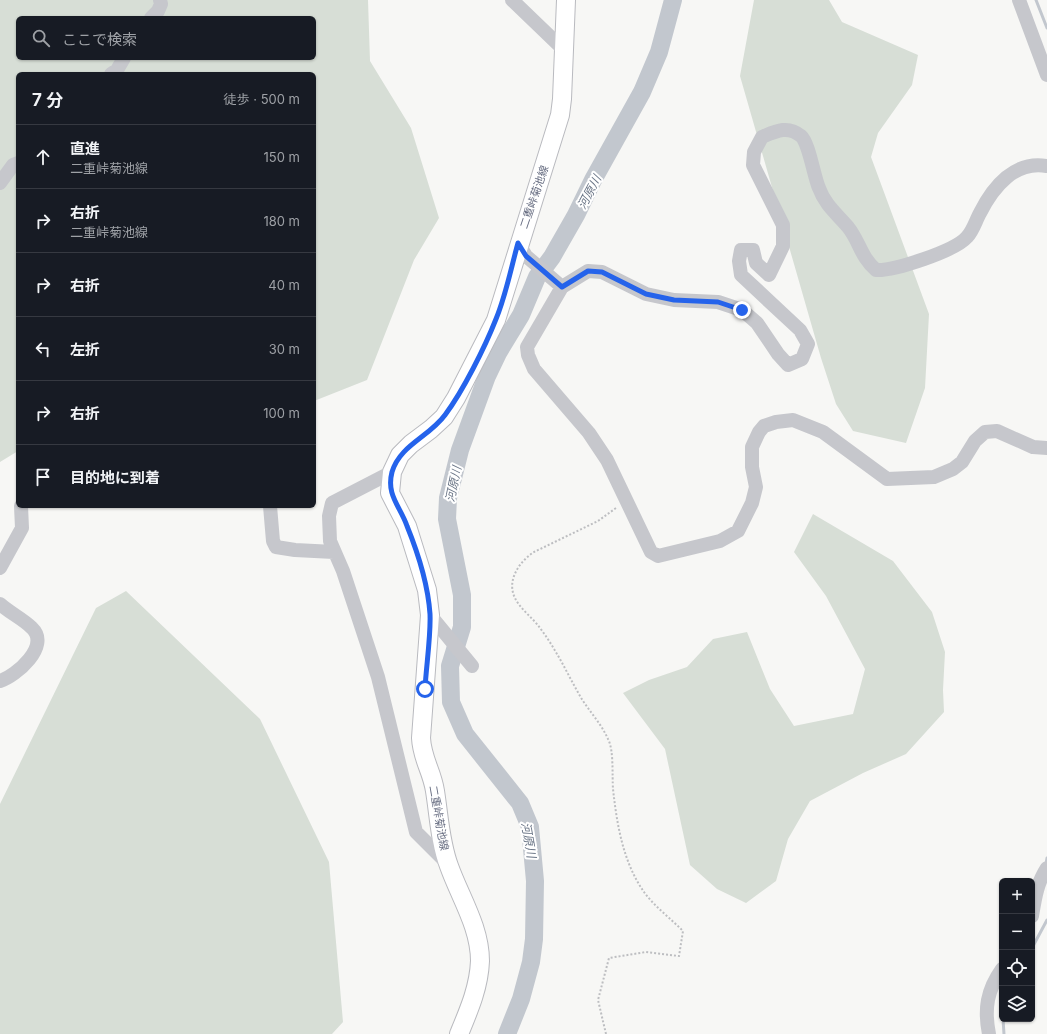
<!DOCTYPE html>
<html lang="ja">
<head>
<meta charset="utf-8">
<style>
  body { margin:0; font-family:Inter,"Noto Sans JP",sans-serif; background:#242831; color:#f1f3f6 }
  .controls { position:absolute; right:12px; bottom:12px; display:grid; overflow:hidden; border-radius:6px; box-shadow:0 1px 3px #0004 }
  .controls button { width:36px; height:36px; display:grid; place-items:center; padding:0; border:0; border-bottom:1px solid #363941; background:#171b24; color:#f1f3f6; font:20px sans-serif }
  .stop { position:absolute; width:12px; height:12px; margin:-9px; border:3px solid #2563eb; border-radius:50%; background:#fff }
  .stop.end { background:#2563eb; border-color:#fff; box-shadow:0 1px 4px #0008 }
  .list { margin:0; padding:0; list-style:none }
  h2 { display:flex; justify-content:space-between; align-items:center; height:52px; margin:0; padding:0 16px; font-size:17px }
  h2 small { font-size:13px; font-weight:400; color:#9ea1a6 }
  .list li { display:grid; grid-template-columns:26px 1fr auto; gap:12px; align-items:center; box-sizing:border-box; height:64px; padding:0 16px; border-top:1px solid #363941 }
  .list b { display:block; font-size:15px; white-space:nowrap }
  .list p { margin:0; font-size:13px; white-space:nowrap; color:#9ea1a6 }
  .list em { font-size:13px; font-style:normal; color:#9ea1a6 }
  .icon { flex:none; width:22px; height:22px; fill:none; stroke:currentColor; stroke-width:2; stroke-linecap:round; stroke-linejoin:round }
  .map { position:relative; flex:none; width:1047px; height:1034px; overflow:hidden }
  .search { position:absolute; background:#171b24; box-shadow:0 1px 3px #0004; left:16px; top:16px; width:300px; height:44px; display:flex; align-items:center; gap:10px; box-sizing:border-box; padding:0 14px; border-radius:6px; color:#9ea1a6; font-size:15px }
  .panel { position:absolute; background:#171b24; box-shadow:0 1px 3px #0004; left:16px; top:72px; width:300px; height:436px; border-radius:6px }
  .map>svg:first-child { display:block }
  .green { fill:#d7ded6; fill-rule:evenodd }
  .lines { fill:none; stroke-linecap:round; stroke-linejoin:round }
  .stream { stroke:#c2c7ce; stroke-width:3 }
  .river { stroke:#c2c7ce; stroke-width:18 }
  .major-casing { stroke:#b9babf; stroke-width:20 }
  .path { stroke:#bdbec1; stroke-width:2; stroke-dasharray:2 2; stroke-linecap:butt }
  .minor { stroke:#c6c7cc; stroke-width:14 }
  .major { stroke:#fff; stroke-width:18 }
  .route { stroke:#2563eb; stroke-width:5 }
  .labels { text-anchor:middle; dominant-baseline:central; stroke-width:4; stroke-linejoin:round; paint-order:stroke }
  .street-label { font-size:11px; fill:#696f83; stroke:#fff }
  .water-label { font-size:12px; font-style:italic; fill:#6a7586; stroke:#fff }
</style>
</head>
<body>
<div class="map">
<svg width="1047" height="1034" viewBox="0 0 1047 1034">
  <rect width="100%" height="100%" fill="#f7f7f5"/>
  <!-- green -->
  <path class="green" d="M0,0h368l2,61 41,67 28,90 -25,42 -47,120 -53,21v-327h-296v377l-18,11zM18,18h296v40h-296z
    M754,0h75l13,22 76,33 -6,30 -34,48 -7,24 58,157 -4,74 -19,55 -53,-12 -17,-27 -15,-46 -81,-282z
    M813,514l80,47 39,51 13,40 -2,38 1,22 -38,42 -43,19 -53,28 -22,38 -12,42 -30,22 -29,-14 -27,-24 -25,-116 -42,-56 26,-13 38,-13 26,-28 34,-7 23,57 24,37 59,-12 12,-45 -39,-73 -32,-44z
    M126,591l134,128 69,143 14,160 -11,12h-332v-230l96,-196z"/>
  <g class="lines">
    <!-- stream -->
    <path class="stream" d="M1036,0l11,28
      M1046,864l1,-6
      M1032,948l15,-28
      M1003,1019l1,15"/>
    <!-- river -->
    <path class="river" d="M507,1034l14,-35 10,-37 3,-23 1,-58 -5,-54 -10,-24 -55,-69 -14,-32 -1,-36 12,-39v-32l-15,-76 1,-21 12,-48 27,-74 11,-23 23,-38 16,-38 15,-20 24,-42 17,-35 49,-88 17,-40 14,-52"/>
    <defs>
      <path id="major" d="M459,1034c10,-24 20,-47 21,-73 0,-34 -20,-64 -31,-95 -9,-24 -10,-50 -14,-75 -3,-20 -13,-32 -14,-53l9,-123 -3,-25 -20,-64 -17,-33 2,-21 8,-17 11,-11 20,-15 13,-12 12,-19 40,-78 64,-205 2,-16 4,-99"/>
    </defs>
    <!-- major casing -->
    <use href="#major" class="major-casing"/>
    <!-- path -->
    <path class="path" d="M606,1034l-8,-34 11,-42 37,-6 33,4 4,-25c-13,-13 -29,-25 -39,-39 -21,-30 -27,-67 -31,-103 -1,-14 1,-39 -5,-50 -7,-16 -20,-29 -28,-43 -13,-23 -24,-47 -40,-68 -7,-10 -20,-19 -25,-30 -9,-18 5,-37 19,-46l64,-31 18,-13"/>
    <!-- minor -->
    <path class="minor" d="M512,0l52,50
      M1019,0l28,75
      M151,18l7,-7 3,-7 -1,-4
      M111,74l6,-4 7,-12
      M1047,166c-32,-6 -54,21 -67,47 -4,7 -7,18 -13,24 -12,14 -73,34 -91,33 -16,-14 -16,-28 -28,-43 -11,-13 -23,-22 -29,-39 -5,-11 -10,-45 -18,-52 -13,-11 -25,-5 -39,1l-8,15 -1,13 30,60v21l-14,29 -13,-12 -3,-13h-12l-2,11 2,14 59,55 8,14 -6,15 -14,6 -10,-11 -21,-31 -15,-13 -24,-8 -44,-2 -28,-6 -44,-22 -14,-1 -26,16 -35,60 1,8 6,14 55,64 18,27 44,92 7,4 62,-15 18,-10 14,-28 4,-16 -4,-20v-20l7,-15 5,-6 12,-4 17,-2 30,12 64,47 47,-2 19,-8 9,-7 13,-21 10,-9 12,-1 36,16 14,1
      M0,183l13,-18 5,-2
      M518,243l8,13 36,31
      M392,472l-60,31 -3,13 1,25 13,30 35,106 38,155 32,32
      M270,506l3,35 3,6 19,3 39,2
      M0,568l22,-40 -1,-22
      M0,604c10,9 23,15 32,24 19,18 -16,48 -32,53
      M430,615l42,51
      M1032,916c3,-18 5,-33 15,-48
      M989,1034c-5,-25 -2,-44 13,-65"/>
    <!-- major -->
    <use href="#major" class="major"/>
  </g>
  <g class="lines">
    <!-- route -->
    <path class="route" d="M425,689c1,-22 6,-53 5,-75 -2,-29 -12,-61 -23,-88 -7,-20 -21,-31 -15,-54 8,-27 37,-35 53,-57 18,-24 40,-68 51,-96 10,-24 15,-51 22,-76l8,13 36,31 26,-16 14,1 44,22 28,6 44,2 24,8"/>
  </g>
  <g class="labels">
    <!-- street labels -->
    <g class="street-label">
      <text transform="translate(534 197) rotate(-71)">二重峠菊池線</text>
      <text transform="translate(439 818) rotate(80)">二重峠菊池線</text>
    </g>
    <!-- water labels -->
    <g class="water-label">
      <text transform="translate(589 192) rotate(-62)">河原川</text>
      <text transform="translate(453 484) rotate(-78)">河原川</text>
      <text transform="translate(529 840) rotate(80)">河原川</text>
    </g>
  </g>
</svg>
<div class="controls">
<button>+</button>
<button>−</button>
<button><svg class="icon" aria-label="locate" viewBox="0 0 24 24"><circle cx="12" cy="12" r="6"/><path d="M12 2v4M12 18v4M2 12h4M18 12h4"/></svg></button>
<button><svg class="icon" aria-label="layers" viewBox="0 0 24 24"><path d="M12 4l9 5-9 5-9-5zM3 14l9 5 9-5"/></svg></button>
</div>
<div class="stop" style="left:425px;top:689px"></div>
<div class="stop end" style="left:742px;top:310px"></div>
<div class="search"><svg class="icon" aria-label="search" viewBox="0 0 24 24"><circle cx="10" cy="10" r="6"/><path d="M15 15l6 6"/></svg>ここで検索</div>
<section class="panel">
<h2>7 分<small>徒歩 · 500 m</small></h2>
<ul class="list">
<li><svg class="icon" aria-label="ahead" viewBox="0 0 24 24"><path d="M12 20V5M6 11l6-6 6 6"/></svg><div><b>直進</b><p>二重峠菊池線</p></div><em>150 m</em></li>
<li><svg class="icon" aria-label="right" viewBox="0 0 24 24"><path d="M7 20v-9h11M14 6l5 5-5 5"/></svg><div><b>右折</b><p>二重峠菊池線</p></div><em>180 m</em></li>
<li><svg class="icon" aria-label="right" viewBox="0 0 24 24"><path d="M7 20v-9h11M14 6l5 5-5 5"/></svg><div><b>右折</b></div><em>40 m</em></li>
<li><svg class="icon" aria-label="left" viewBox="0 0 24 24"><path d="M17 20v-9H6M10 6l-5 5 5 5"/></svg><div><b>左折</b></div><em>30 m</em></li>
<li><svg class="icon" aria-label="right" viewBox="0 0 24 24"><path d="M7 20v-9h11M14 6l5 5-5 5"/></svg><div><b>右折</b></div><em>100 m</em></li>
<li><svg class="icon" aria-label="arrive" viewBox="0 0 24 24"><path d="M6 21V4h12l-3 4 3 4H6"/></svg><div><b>目的地に到着</b></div></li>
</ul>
</section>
</div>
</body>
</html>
